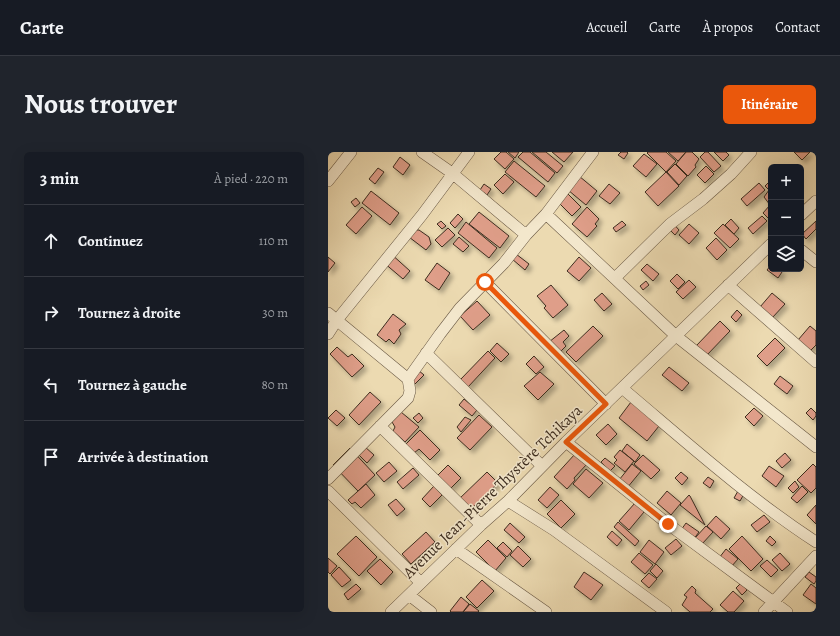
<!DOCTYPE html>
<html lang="fr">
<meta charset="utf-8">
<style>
:root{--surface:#171b24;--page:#20242c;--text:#f1f3f6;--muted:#9ea1a6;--line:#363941;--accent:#ea580c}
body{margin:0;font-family:Alegreya,serif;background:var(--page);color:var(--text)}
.controls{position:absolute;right:12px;top:12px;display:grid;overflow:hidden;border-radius:6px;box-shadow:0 4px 16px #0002}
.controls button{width:36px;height:36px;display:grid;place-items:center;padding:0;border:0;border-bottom:1px solid var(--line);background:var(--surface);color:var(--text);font:20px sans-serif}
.stop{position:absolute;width:12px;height:12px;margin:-9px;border:3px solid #ea580c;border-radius:50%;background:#fff}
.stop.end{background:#ea580c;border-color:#fff;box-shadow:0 1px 4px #0008}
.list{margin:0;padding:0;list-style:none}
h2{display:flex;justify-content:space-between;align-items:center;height:52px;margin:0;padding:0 16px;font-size:17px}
h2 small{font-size:13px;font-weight:400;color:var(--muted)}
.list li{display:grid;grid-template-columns:26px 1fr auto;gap:12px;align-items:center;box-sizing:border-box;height:72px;padding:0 16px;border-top:1px solid var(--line)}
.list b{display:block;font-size:15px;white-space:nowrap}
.list em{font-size:13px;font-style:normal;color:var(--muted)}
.icon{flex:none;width:22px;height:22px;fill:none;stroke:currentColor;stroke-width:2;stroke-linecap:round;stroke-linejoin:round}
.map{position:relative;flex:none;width:488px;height:460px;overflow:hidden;border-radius:6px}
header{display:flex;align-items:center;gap:24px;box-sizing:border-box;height:56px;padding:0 20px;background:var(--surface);border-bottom:1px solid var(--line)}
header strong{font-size:19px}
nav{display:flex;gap:22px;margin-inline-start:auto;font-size:14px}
.intro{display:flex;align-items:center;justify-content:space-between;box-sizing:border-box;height:96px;padding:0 24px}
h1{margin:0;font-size:28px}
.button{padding:10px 18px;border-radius:6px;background:var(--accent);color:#fff;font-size:14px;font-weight:700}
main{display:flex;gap:24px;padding:0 24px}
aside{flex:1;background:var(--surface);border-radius:6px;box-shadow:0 4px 16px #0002}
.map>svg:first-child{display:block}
.building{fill:#df9e89;stroke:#3d2d1f;filter:url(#shadow)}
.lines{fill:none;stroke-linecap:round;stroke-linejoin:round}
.minor-casing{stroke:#695844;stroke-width:12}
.minor{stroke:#f3e7cc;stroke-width:11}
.route{stroke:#ea580c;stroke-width:5}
.labels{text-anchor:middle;stroke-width:3;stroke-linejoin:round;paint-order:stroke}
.street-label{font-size:16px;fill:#3d2d1f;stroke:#f3e7cc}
</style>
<header>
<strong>Carte</strong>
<nav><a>Accueil</a><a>Carte</a><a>À propos</a><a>Contact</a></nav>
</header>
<div class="intro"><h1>Nous trouver</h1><a class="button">Itinéraire</a></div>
<main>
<aside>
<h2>3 min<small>À pied · 220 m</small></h2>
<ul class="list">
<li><svg class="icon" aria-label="ahead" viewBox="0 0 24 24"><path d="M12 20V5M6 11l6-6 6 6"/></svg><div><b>Continuez</b></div><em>110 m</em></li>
<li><svg class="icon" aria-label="right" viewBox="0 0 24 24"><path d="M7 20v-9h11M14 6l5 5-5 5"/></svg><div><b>Tournez à droite</b></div><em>30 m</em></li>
<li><svg class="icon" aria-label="left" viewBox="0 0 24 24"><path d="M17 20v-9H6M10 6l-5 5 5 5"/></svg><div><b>Tournez à gauche</b></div><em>80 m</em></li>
<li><svg class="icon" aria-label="arrive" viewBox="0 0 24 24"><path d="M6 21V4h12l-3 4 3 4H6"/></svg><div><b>Arrivée à destination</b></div></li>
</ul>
</aside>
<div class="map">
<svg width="488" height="460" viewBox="0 0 488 460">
<defs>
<filter id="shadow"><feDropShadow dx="3.5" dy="3.5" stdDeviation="2" flood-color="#0004"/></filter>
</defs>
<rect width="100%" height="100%" fill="#ecdab1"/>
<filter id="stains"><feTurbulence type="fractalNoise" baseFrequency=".005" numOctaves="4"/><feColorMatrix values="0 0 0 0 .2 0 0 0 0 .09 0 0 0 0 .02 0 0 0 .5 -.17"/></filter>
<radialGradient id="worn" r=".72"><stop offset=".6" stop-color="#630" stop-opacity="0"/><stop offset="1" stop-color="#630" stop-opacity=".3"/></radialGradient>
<path class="building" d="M173 0H178L186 7 177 17 166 7Z
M180 0H191L187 6Z
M195 0H202L227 21 220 30 190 5Z
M204 0H218L235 14 229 21Z
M224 0H245L236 10Z
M293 0H299L300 1 296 7 290 3Z
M320 0H338L348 9 338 20 319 1Z
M340 0H358L350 9Z
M358 0H364L371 7 367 13 368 15 360 24 348 12Z
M377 0H380L393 14 386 20 372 5Z
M386 0H398L401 3 395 9Z
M466 0H482L474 8Z
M316 2 329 12 318 25 305 14Z
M72 5 82 13 75 23 65 15Z
M186 9 217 34 208 45 177 20Z
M347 12 359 24 351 33 339 20Z
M378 14 386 22 377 31 369 23Z
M50 16 56 20 47 32 41 27Z
M338 20 351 34 330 54 317 40Z
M177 22 186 30 175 42 166 33Z
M251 24 269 39 258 53 240 38Z
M442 29 443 30V65L441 67 435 61 442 53 436 45 441 38 437 34Z
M431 31 437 38 419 54 413 47Z
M156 32 163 37 159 43 152 38Z
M281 32 292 41 282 52 271 44Z
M43 39 71 61 62 73 34 51Z
M240 42 253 55 244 64 231 51Z
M28 46 32 51 27 55 23 50Z
M34 55 44 64 28 82 18 73Z
M259 55 271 67 267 72 269 74 259 85 244 72Z
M151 60 181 84 172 96 141 72Z
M130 62 135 67 127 76 122 71Z
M434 64 439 69 425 82 420 76Z
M403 67 411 76 406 82 397 73Z
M113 69 118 74 114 77 109 72Z
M294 69 298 73 288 80 285 76Z
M343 69 351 78 347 83 338 74Z
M488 69V77L478 87 474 82Z
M138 70 169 96 161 106 130 81Z
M361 72 371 81 361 92 351 83Z
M395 72 411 87 402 96 386 81Z
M120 76 127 83 114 95 107 88Z
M88 78H91L101 85 103 92 98 98 77 82Z
M131 85 141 94 135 100 125 92Z
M388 86 399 98 389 108 378 96Z
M62 101 82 119 75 127 55 110Z
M188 102 201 112 197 118 184 107Z
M0 105 7 111 0 120Z
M251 105 263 116 251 129 239 119Z
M109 111 122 121 111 138 97 128Z
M319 112 331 122 325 129 313 118Z
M443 113V117H451L454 120 450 126 439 118Z
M349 122 357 130 350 137 342 129Z
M361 128 368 135 355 147 348 140Z
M318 129 321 133 315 138 312 134Z
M223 133 240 153 225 166 216 156 218 154 209 144Z
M274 141 284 152 276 159 266 148Z
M444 141 457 152 444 166 432 155Z
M149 149 162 163 145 178 132 164Z
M409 158 414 163 408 170 403 165Z
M65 162 78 172 71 178 73 182 66 192 61 187 58 190 49 183Z
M392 169 402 179 378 204 368 194Z
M265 174 275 184 248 210 238 200Z
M482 174 488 179V193L482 199 470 188Z
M236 178 241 184 235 190 238 194 231 201 221 190Z
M447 186 457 196 439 214 429 204Z
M169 191 181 202 173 210 162 199Z
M9 195 20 205 24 202 36 214 24 225 2 202Z
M160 199 167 206 140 235 132 228Z
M206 204 216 215 208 222 198 212Z
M341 215 361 231 354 239 334 223Z
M90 218 96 223 86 233 80 227Z
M212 220 226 232 210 248 196 234Z
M452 224 465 234 459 242 446 232Z
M42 240 53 250 31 273 21 263Z
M136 247 149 258 144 264 131 253Z
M303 250 331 274 319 289 291 266Z
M426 256 435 264 426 274 417 265Z
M483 256 488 261V264L485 268 478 261Z
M8 258 17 266 9 274 0 266Z
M73 260 91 275 77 290 65 279 67 275 64 270Z
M91 261 95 266 90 271 85 266Z
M151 263 164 275 142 298 129 286Z
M137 265 143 268 133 280 129 275Z
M280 272 289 282 278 293 268 283Z
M92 278 112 298 102 308 91 297 86 301 78 292Z
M299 292 312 303 307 310 294 299Z
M36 294 46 303 39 311 29 301Z
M22 296 47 323 30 339 5 313Z
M292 298 306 309 297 320 286 311 289 308 286 305Z
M457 301 463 308 454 316 448 309Z
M247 302 259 312 246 326 247 328 239 337 226 325Z
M315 303 332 318 323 327 306 312Z
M277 306 287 314 282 319 273 310Z
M61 310 69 319 56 330 48 321Z
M304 312 313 319 299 336 291 328Z
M485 312 488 315V336L483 341 469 328Z
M120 313 133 326 122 337 109 324Z
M441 314 456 324 448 335 434 324Z
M85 316 91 323 75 337 69 330Z
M258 317 275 331 261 346 245 332Z
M159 320 170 331 141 359 130 348Z
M353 320 360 326 354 333 347 326Z
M380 325 386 329 382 336 375 331Z
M467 329 471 335 465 341 460 336Z
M38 332 47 343 33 356 27 350 24 352 20 348Z
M106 334 114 343 102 355 94 347Z
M474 334 480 340 469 351 463 346Z
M222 335 231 343 219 356 210 348Z
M339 339 353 351 343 363 329 351Z
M410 339 416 342 412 349 406 346Z
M361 343 362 344 377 373 352 353Z
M68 347 77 357 69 364 60 353Z
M233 348 247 362 233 376 219 362Z
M307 351 316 360 301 378 291 369Z
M488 353V372L479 363Z
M436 363 442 370 429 380 423 373Z
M388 364 402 377 393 387 379 374Z
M290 370 311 389 307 394 286 375Z
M182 371 197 385 191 391 176 378Z
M358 371 371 380 365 388 353 378Z
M378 374 385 380 374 392 367 386Z
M284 379 294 388 289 394 279 385Z
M98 380 107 390 83 412 74 402Z
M28 384 49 405 31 424 9 402Z
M414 384 435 407 423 419 401 397Z
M442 384 448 390 444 394 438 389Z
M348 387 354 394 343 403 337 396Z
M160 388 178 406 167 419 148 400Z
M321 388 336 400 327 412 312 400Z
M175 390 184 399 179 405 169 396Z
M190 394 203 407 195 415 182 403Z
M398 397 410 407 403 415 391 406Z
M311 401 325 413 317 422 303 410Z
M452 401 462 412 454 419 444 408Z
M0 406 9 414 2 422 0 420Z
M52 407 65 420 53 433 39 419Z
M439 408 450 418 443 425 432 414Z
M328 412 335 419 329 426 322 419Z
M11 415 23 428 14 435 3 423Z
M256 420 275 433 263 448 246 435Z
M481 420 488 425V429L486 432 477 425Z
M321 421 329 427 321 436 313 429Z
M154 428 166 439 149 456 138 445Z
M413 431 419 438 414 443 408 436Z
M28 432 33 437 20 448 16 442Z
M483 432 488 436V452L475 443Z
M364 434 368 438 367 441 385 457 382 460H362L354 453 359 445 356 443Z
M405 439 416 449 406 460H400L392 453Z
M133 445 141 452 135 460H123L122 459Z
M142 452 151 459 150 460H135Z"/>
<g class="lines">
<defs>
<path id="minor" d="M94 0 124 21 198 83
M0 29 23 0
M218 62 348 184 488 295
M473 63 488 49
M473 98 488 110
M287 126 342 72 375 47 403 22 423 0
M157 130 278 252
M400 133 488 210
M0 161 80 227
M0 182 9 168 94 63 141 0
M98 201 214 314
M294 236C357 289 419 345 488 390
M52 274 153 373
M238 290 340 372 459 460
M0 327 80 246 82 239 80 227 112 182 132 156 176 111 198 83 218 62 265 0
M0 339 93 431
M180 349 226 378 338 460
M128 397 218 460
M81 443 103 460
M63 460 153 373 180 349 238 290 443 92
M436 460 488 404"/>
</defs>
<use href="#minor" class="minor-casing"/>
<use href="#minor" class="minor"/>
</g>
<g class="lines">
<path class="route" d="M157 130 278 252 238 290 340 372"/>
</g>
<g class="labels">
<g class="street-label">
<text transform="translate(164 339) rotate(-44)" y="6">Avenue Jean-Pierre Thystère Tchikaya</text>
</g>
</g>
<rect width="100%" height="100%" filter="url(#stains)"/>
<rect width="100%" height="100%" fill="url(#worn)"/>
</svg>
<div class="controls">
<button>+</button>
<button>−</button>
<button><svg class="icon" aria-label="layers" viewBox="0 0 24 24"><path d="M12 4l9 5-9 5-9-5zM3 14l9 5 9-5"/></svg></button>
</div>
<div class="stop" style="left:157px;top:130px"></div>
<div class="stop end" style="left:340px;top:372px"></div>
</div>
</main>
